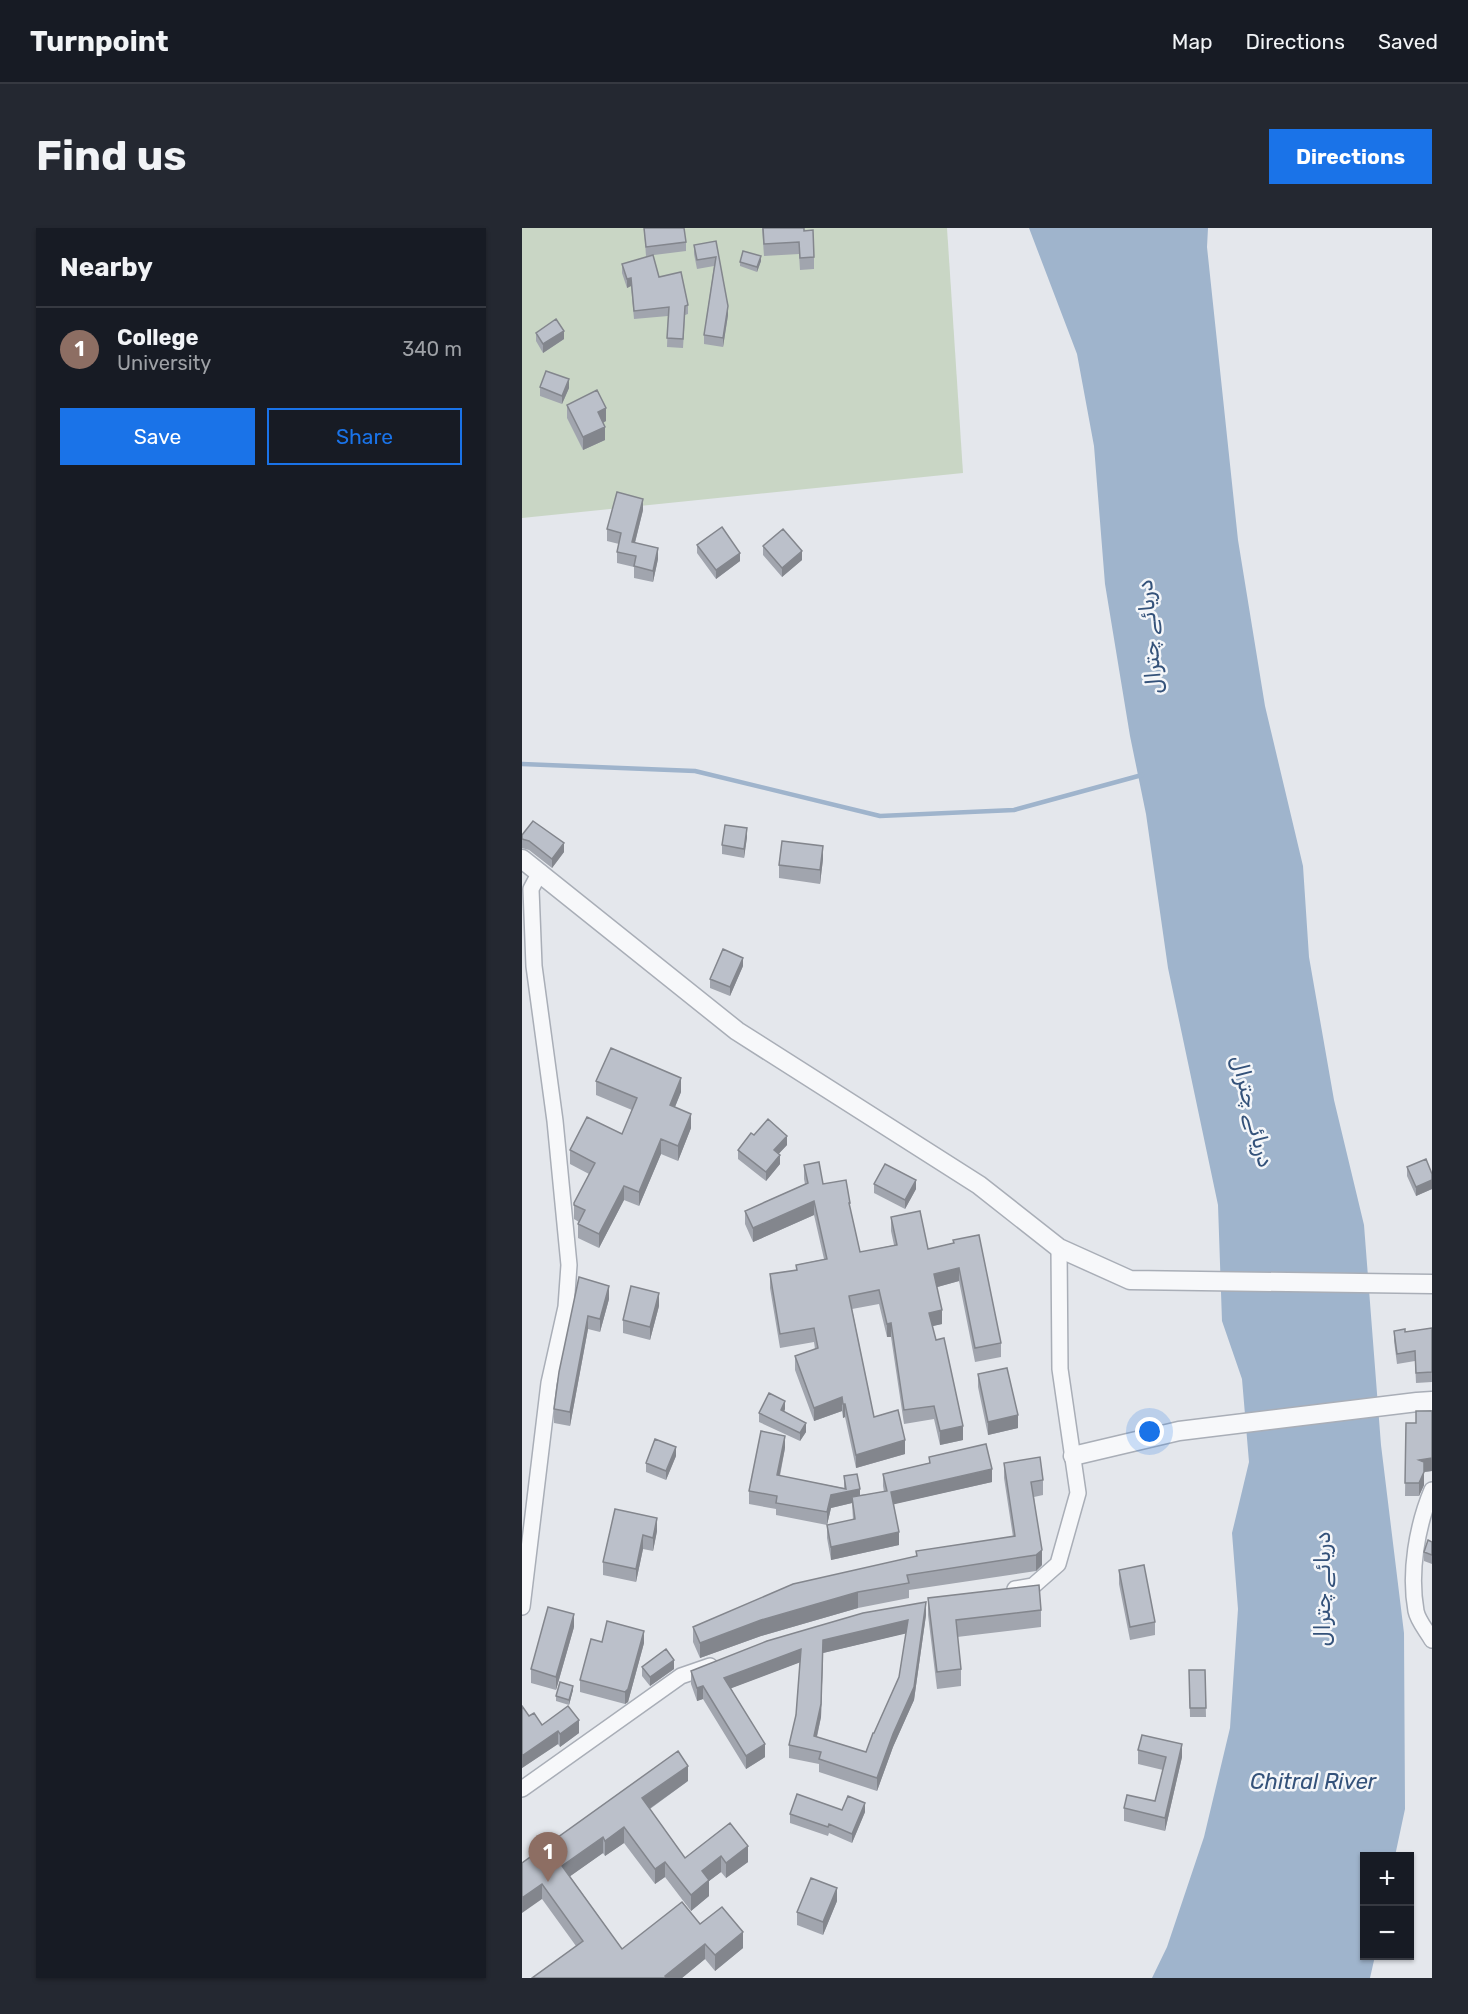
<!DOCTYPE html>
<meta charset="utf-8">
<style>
:root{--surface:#171b24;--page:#242831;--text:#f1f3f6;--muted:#9ea1a6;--line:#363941;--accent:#1a73e8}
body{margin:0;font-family:Rubik,Vazirmatn,sans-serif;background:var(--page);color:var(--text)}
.controls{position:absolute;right:18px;bottom:18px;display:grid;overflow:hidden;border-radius:0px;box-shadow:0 2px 4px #0004}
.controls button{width:54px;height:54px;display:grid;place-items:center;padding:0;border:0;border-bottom:2px solid var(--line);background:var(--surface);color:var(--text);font:30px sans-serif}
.you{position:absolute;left:628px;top:1204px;width:21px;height:21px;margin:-15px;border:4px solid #fff;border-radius:50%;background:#1a73e8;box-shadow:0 0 0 9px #1a73e833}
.badge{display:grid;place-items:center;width:39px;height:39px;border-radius:50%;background:var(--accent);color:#fff;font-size:20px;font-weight:700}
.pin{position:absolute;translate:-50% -50px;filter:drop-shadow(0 2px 3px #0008)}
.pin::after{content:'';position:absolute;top:32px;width:21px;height:18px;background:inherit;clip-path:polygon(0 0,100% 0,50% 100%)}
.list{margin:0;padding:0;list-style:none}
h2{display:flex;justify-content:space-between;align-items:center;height:78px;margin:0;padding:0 24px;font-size:26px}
h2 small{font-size:20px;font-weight:400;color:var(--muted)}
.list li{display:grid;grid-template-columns:39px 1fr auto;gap:18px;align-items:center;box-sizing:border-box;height:84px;padding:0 24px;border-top:2px solid var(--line)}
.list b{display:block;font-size:22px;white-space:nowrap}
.list p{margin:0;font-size:20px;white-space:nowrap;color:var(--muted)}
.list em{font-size:20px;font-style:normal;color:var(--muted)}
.actions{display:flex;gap:12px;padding:18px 24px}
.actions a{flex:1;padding:14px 0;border:2px solid var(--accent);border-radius:0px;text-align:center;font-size:21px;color:var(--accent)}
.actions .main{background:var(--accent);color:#fff}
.map{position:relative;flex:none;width:910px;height:1750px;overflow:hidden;border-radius:0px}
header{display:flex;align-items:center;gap:36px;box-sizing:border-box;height:84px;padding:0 30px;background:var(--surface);border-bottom:2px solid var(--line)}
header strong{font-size:28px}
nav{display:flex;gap:33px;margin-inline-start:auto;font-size:21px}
.intro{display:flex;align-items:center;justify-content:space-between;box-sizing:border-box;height:144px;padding:0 36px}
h1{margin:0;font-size:42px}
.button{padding:15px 27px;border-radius:0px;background:var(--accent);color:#fff;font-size:21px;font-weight:700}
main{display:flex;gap:36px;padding:0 36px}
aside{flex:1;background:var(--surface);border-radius:0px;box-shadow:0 2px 4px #0004}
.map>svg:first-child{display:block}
.green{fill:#c9d6c5}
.water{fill:#9fb4cc}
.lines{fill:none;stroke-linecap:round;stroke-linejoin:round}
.stream{stroke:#9fb4cc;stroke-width:4.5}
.minor-casing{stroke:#a9aeb7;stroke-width:18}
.tertiary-casing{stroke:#a9aeb7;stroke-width:21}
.minor{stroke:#f7f8fa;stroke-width:15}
.tertiary{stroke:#f7f8fa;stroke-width:18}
.wall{fill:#a1a5ae;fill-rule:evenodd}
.shaded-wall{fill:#83868d}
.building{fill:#bbc0ca;stroke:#83868d;stroke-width:1.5;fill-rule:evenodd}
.labels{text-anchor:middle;stroke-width:5;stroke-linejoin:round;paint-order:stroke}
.water-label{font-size:22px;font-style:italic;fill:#34527a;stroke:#f4f6f9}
</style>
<header>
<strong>Turnpoint</strong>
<nav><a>Map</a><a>Directions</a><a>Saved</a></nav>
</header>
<div class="intro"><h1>Find us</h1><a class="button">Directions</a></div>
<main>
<aside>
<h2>Nearby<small></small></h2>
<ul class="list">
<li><span class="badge" style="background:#8d6e63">1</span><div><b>College</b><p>University</p></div><em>340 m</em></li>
</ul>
<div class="actions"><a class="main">Save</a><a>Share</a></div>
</aside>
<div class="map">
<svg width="910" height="1750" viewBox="0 0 910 1750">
<rect width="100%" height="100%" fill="#e4e7ec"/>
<path class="green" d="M0 0H425L441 245 0 290Z"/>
<path class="water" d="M507 0H686L685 19 716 312 743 478 781 638 787 729 812 872 842 997 859 1217 882 1405 883 1581 873 1628H842V1728H853L848 1750H630L645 1719 682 1609 708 1500 716 1381 710 1305 727 1234 720 1151 700 1093 696 977 646 740 624 586 608 508 583 356 572 218 555 126Z"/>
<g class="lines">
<path class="stream" d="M0 536 173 543 358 588 492 582 620 547"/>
<defs>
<path id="minor" d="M910 1262C895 1298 887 1344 894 1383 896 1393 905 1403 910 1412
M493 1361 511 1358 536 1336 556 1265 538 1141 537 1020
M0 1379 27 1155 44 1079 47 1037 33 893 12 738 9 661 18 644
M0 1561 159 1448 188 1438"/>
<path id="tertiary" d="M0 631 215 803 457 957 537 1020 608 1052 910 1056
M551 1228 657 1203 895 1174 910 1173"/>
</defs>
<use href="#minor" class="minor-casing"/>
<use href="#tertiary" class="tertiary-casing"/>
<use href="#minor" class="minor"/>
<use href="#tertiary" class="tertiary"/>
</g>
<path class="wall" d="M122 0 164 14V23L124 28Z
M240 0H282V3L292 29V41L278 42 277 26 242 28Z
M194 13 206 87 201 119 182 116V107L192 38 175 41 172 26V17Z
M239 33 235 44 218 38V34Z
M100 36 137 49 166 77V86L163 87 161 120 145 119 146 88 112 91 109 58 105 60 100 45Z
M14 105 42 111 21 125 14 113Z
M18 159 47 160 40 176 18 168Z
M45 177 84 193 81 195 83 212 61 222 45 190Z
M121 282 113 315 136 331 131 354 112 350V339L95 335V324L97 316 85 313V301Z
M175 317 218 333 194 351 175 325Z
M241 318 280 332 260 349 241 327Z
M0 607 42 624 30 640 7 622 0 620Z
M225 609 222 630 200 626V617Z
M301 631 298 656 257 650V637Z
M221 738 208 768 188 760V751Z
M74 853 159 864 153 879 169 900 156 933 139 926 117 978 102 972 77 1020 56 1010V996L57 994 52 991V975L67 946 48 936V922L100 906 110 882 74 867Z
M232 907 265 917 256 926 258 936 244 953 216 931V922Z
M282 937 301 956 328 975V982L338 1024 372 1017 369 1003V989L406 1021 431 1015V1012L479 1115V1129L453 1134 437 1053 415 1059 420 1096 410 1098 441 1212 418 1217 412 1191 382 1196 369 1109H365L357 1076 330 1081 352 1189 383 1226 334 1240 323 1189 321 1190 320 1183 292 1193 273 1142V1128L293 1121 292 1114 258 1120 248 1060V1046L274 1042V1037L302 1031 292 987 231 1014 223 996V983L283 956 282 951Z
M885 939 910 946V961L894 968 885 948Z
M352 956 394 961 383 981 352 965Z
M57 1049 87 1071 78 1104 66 1101 48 1198 32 1195V1181Z
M137 1078 128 1112 101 1105V1092Z
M910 1100V1154L894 1155 893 1133 875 1136 872 1113V1103L883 1104Z
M456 1146 496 1200 466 1207 456 1159Z
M263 1181 262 1184 284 1204 278 1213 237 1194V1185Z
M910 1183V1243L902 1244V1257L897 1268H883L884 1195H894Z
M263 1220 258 1248 322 1260V1248L338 1267 362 1264 361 1258V1246L407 1235V1229L470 1254 371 1276 377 1317 309 1332 305 1310V1297L331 1292 330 1275 309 1280 305 1297 254 1287V1281L227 1276V1263Z
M154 1228 144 1252 124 1244V1235Z
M482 1235 521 1252V1267L512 1269 520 1337 514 1343 387 1362V1370L336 1380 239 1408 178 1430 171 1414V1399L394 1328V1323L491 1309 482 1250Z
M93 1281 135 1303 131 1323 121 1321 114 1354 81 1347V1334Z
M910 1314V1336L902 1333V1324Z
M597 1342 633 1394V1407L608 1412 597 1356Z
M406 1370 519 1382V1399L435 1409 439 1441V1458L415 1461 406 1387Z
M404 1387 392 1472 371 1519 355 1563 297 1544V1536L267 1530V1517L274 1487 278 1434 209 1460 243 1529 224 1541 181 1471 175 1473 169 1456V1443ZM384 1405 377 1449 344 1524 295 1509 299 1489 301 1425Z
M52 1399 34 1462 9 1455V1441Z
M80 1414 122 1415 106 1474 103 1476 58 1464V1452Z
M120 1439 152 1441 128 1458 120 1448Z
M667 1442H683L684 1489H668Z
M51 1462 47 1477 34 1473V1468Z
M0 1478 7 1488 20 1497 57 1505 38 1519 36 1516 0 1540Z
M616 1522 660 1529 643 1603 602 1593V1580L633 1573 641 1542 616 1536Z
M166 1553 128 1581 163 1630 208 1595 226 1634 204 1650 199 1644 187 1653V1668L169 1683 143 1649 133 1656 102 1615 83 1628 81 1625 48 1648 100 1721 178 1696 221 1720 193 1743 183 1731 160 1750H10L54 1718 20 1671 0 1635Z
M320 1582 343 1584 330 1615 307 1605 306 1608 268 1595V1586Z
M315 1673 301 1707 275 1697V1684Z"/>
<path class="shaded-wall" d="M239 28V33L235 44V39Z
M109 50V58L105 60V51Z
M206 78V87L201 119V110Z
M42 103V111L21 125V116Z
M47 151V160L40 176V168Z
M84 180V193L76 197V184Z
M83 199V212L61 222V209Z
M121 271V282L110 326V314Z
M136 320V331L131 354V343Z
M280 323V332L260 349V340Z
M218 325V333L194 351V342Z
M225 600V609L222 630V621Z
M42 615V624L30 640V631Z
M301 618V631L298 656V642Z
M221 730V738L208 768V759Z
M159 850V864L148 891V877Z
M169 886V900L156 933V918Z
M265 908V917L252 931V922Z
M139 911V926L117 978V964Z
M258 927V936L244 953V944Z
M394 952V961L383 981V972Z
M910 952V961L894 968V959Z
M102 958V972L77 1020V1006Z
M292 973V987L231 1014V1000Z
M437 1040V1053L412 1060V1046Z
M87 1058V1071L78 1104V1091Z
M137 1065V1078L128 1112V1099Z
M420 1082V1096L407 1099V1085Z
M66 1088V1101L48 1198V1184Z
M369 1095V1109H365V1096Z
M320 1169V1183L292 1193V1180Z
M263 1173V1181L259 1191V1182Z
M321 1176H323V1189L321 1190Z
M496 1187V1200L466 1207V1194Z
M284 1195V1204L278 1213V1205Z
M441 1198V1212L418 1217V1203Z
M263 1208V1220L255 1260V1247Z
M383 1212V1226L334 1240V1227Z
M154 1219V1228L144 1252V1243Z
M910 1230V1243L902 1244V1257L897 1268V1232Z
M470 1241V1254L369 1277V1264Z
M338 1261V1274L330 1269V1275L309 1280 305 1297V1284L309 1267Z
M135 1290V1303L131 1323V1310Z
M377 1304V1317L309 1332V1319Z
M121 1307V1321L114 1354V1341Z
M520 1322V1337L514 1343V1327Z
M336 1364V1380L239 1408 178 1430V1415L239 1392Z
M404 1374V1387L392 1472 371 1519 355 1563V1550Z
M52 1386V1399L34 1462V1449Z
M386 1392V1405L301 1425 299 1489 292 1521V1508L301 1412Z
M122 1403V1415L106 1474 103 1476V1464Z
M279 1421V1434L202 1463V1450Z
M152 1432V1441L128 1458V1449Z
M51 1458V1462L47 1477V1472Z
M181 1458V1471L175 1473V1460Z
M57 1492V1505L38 1519V1506Z
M36 1503V1516L0 1540V1528Z
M243 1516V1529L224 1541V1528Z
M660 1516V1529L643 1603V1590Z
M166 1538V1553L120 1586V1570Z
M343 1575V1584L330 1615V1606Z
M102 1599V1615L83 1628V1613Z
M81 1609V1625L40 1654V1638Z
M226 1618V1634L204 1650V1635Z
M199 1628V1644L187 1653V1668L169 1683V1667L180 1643Z
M143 1634V1649L133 1656V1641Z
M20 1656V1671L0 1685V1670Z
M315 1660V1673L301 1707V1694Z
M221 1704V1720L193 1743V1727Z
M183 1716V1731L160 1750H143V1748Z"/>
<path class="building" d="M122 0H162L164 14 124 19Z
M241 0H282V3L291 2 292 29 278 30 277 14 242 16Z
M194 13 206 78 201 110 182 107 194 29 175 32 172 17Z
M221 23 239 28 235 39 218 34Z
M131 27 137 49 159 44 166 77 163 78 161 111 145 110 147 79 112 83 109 50 105 51 100 36Z
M34 91 42 103 21 116 14 105Z
M24 143 47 151 40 168 18 159Z
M75 162 84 180 76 184 83 199 61 209 45 177Z
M95 264 121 271 110 314 136 320 131 343 112 338 114 328 95 324 99 305 85 301Z
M200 299 218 325 194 342 175 317Z
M261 301 280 323 260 340 241 318Z
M11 593 42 615 30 631 7 613 0 611V607Z
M203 597 225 600 222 621 200 617Z
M260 613 301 618 298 642 257 637Z
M201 721 221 730 208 759 188 751Z
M89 820 159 850 148 877 169 886 156 918 139 911 117 964 102 958 77 1006 56 996 63 982 52 977V975L73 935 48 922 65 889 100 906 115 870 74 853Z
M246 891 265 908 252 922 258 927 244 944 216 922 229 905 232 907Z
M904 931 910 946V952L894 959 885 939Z
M297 934 301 956 324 952 328 975H327L338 1024 375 1017 369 989 398 983 406 1021 432 1015 431 1012 457 1007 479 1115 453 1120 437 1040 412 1046 420 1082 407 1085 414 1112 422 1110 441 1198 418 1203 412 1178 382 1182 369 1095 365 1096 357 1062 327 1068 352 1189 376 1182 383 1212 334 1227 323 1176H321L320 1169 292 1180 273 1128 296 1120 292 1100 258 1106 248 1046 275 1042 274 1037 305 1031 292 973 231 1000 223 983 286 955 282 937Z
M363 936 394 952 383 972 352 956Z
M57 1049 87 1058 78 1091 66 1088 48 1184 32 1181 37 1144Z
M109 1058 137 1065 128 1099 101 1092Z
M910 1100V1144L894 1145 893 1123 875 1126 872 1103 883 1101V1104Z
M485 1140 496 1187 466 1194 456 1146Z
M247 1165 263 1173 259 1182 284 1195 278 1205 237 1185Z
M894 1183H910V1230L897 1232 902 1234V1244L897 1255H883L884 1195H894Z
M239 1203 263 1208 255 1247 324 1261 322 1248 335 1246 338 1261 309 1267 305 1284 254 1275 255 1268 227 1263Z
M133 1211 154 1219 144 1243 124 1235Z
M464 1216 470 1241 369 1264 377 1304 309 1319 305 1297 333 1291 330 1269 365 1263 361 1246 408 1235 407 1229Z
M518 1229 521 1252 509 1254 520 1322 514 1327 385 1347 387 1355 336 1364 239 1392 178 1415 171 1399 271 1356 395 1328 394 1323 493 1308 482 1235Z
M93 1281 135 1290 131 1310 121 1307 114 1341 81 1334Z
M906 1312 910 1314V1327L902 1324Z
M622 1337 633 1394 608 1399 597 1342Z
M517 1357 519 1382 434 1392 439 1441 415 1444 406 1370Z
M404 1374 392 1459 371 1506 355 1550 297 1531 299 1524 267 1517 274 1487 279 1421 202 1450 243 1516 224 1528 181 1458 175 1460 169 1443 245 1413 341 1385ZM386 1392 377 1449 352 1505H351L344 1524 292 1508 299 1476 301 1412Z
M26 1379 52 1386 34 1449 9 1441Z
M85 1393 122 1403 106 1461 103 1464 58 1452 69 1411 80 1414Z
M144 1421 152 1432 128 1449 120 1439Z
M667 1442H683L684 1480H668Z
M38 1454 51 1458 47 1472 34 1468Z
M0 1478 7 1488 12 1485 20 1497 46 1478 57 1492 38 1506 36 1503 0 1528Z
M620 1507 660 1516 643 1590 602 1580 605 1567 633 1573 644 1529 616 1522Z
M156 1523 166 1538 120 1570 163 1630 208 1595 226 1618 204 1635 199 1628 180 1643 187 1652 169 1667 143 1634 133 1641 102 1599 83 1613 81 1609 40 1638 100 1721 160 1674 178 1696 200 1679 221 1704 193 1727 183 1716 143 1748 145 1750H10L61 1713 20 1656 0 1670V1635Z
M275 1566 320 1582 326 1568 343 1575 330 1606 307 1596 306 1599 268 1586Z
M289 1650 315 1660 301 1694 275 1684Z"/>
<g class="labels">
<g class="water-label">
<text transform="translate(627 409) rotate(-95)" y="8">دریائے چترال</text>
<text transform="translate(731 883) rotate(76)" y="8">دریائے چترال</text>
<text transform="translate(800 1361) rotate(-90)" y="8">دریائے چترال</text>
<text x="791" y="1561">Chitral River</text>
</g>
</g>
</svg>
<div class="controls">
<button>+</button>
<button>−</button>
</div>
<div class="you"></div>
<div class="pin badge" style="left:26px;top:1654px;background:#8d6e63">1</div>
</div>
</main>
